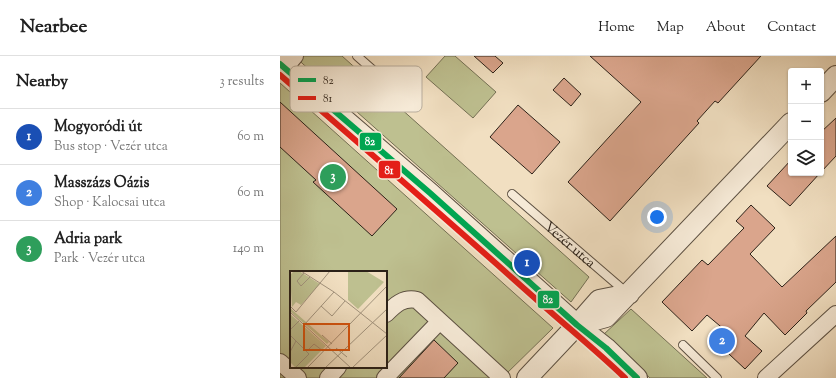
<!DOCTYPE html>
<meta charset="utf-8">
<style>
:root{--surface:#fff;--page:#f6f6f6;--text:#222;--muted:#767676;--line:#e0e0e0;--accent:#8f2418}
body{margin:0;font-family:"Sorts Mill Goudy",serif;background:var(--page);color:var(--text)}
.controls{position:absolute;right:12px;top:12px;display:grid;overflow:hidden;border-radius:4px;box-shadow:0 1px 3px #0004}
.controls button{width:36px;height:36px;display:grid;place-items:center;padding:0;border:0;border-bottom:1px solid var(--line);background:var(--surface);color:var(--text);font:20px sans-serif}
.you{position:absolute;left:377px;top:161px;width:14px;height:14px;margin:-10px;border:3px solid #fff;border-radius:50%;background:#1a73e8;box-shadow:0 0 0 6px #1a73e833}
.badge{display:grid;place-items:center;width:26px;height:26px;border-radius:50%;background:var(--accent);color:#fff;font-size:13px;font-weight:700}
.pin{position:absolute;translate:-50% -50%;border:2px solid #fff;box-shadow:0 1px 4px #0006}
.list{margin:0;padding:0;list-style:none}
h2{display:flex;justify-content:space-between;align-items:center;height:52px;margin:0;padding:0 16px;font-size:17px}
h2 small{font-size:13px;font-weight:400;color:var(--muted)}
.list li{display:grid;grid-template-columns:26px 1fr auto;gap:12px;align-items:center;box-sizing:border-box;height:56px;padding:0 16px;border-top:1px solid var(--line)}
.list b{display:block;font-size:15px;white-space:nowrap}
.list p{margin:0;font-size:13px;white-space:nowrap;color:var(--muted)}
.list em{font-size:13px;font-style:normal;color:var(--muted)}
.icon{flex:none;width:22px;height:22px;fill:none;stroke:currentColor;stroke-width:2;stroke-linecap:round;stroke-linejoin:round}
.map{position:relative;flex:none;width:556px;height:322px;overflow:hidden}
header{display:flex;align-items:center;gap:24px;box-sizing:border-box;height:56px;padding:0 20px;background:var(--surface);border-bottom:1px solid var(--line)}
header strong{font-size:19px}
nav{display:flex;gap:22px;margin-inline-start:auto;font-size:14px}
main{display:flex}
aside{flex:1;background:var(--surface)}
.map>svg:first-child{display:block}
.green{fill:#bec090;stroke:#747054;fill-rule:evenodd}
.building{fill:#daa58c;stroke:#2b2118}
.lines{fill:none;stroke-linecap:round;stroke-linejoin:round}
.service-casing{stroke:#5c5042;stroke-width:10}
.minor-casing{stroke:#5c5042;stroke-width:18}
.tertiary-casing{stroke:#5c5042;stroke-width:22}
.service{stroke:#f6ead7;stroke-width:8}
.minor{stroke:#f6ead7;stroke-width:16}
.tertiary{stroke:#f6ead7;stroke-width:20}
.bus-1-casing{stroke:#f6ead7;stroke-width:9}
.bus-2-casing{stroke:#f6ead7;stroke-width:9}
.bus-1{stroke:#00a651;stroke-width:6}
.bus-2{stroke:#e41f18;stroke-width:6}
.labels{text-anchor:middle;stroke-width:4;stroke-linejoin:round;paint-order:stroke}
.street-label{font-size:14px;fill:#2b2118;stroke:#f6ead7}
.inset-road{fill:none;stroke:#a2937d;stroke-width:1}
.view{fill:#d5530d;fill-opacity:0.15;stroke:#d5530d;stroke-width:2}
.inset-edge{fill:none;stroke:#2b2118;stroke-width:2}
.key{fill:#f6ead7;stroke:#b9ae9e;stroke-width:1}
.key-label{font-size:11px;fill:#2b2118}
.line-badge{stroke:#f6ead7;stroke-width:1.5}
.badge-label{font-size:11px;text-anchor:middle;font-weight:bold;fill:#fff}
</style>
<header>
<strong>Nearbee</strong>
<nav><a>Home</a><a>Map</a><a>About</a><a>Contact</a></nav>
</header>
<main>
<aside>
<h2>Nearby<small>3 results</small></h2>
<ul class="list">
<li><span class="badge" style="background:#1a4fb4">1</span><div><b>Mogyoródi út</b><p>Bus stop · Vezér utca</p></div><em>60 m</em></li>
<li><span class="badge" style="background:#3f7fe0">2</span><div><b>Masszázs Oázis</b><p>Shop · Kalocsai utca</p></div><em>60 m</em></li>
<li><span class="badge" style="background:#2e9e5b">3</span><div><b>Adria park</b><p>Park · Vezér utca</p></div><em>140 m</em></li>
</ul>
</aside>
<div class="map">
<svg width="556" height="322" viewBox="0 0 556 322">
<rect width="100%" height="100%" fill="#f1dfc1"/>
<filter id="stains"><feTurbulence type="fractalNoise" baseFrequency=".005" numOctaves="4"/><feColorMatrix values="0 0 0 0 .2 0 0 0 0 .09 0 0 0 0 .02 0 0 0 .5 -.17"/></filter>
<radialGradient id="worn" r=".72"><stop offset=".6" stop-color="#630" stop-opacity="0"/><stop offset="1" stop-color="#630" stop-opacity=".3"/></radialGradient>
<path class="green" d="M14 0H62L309 221 291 246Z
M165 0H175L216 36 193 62 146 21Z
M0 27 273 272 222 322H0ZM11 216H106V311H11Z
M351 253 427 322H370L323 279Z"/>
<path class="building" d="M194 0H215L223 7 213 17Z
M310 0H481L438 47 435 45 417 65 419 67 330 165 288 126 361 46Z
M284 22 301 38 291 50 273 34Z
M0 46 117 153 92 180 33 126 36 124 0 91Z
M238 49 280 86 252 118 210 81Z
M556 62V100L541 116V76Z
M511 104V117H540L510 150 487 130Z
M471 149 495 172 470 198 502 231 556 180V226L526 255 527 257 505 279 484 257 465 280 482 295 465 313 449 298 455 291 442 280 446 275 427 259 412 275 382 246 422 204 428 209 464 172 456 165Z
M154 284 178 307 164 322H119Z"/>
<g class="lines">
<defs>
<g id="service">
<path d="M77 0 111 30"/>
<path id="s1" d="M232 138 347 237"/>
<path d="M403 289 437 322"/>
</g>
<path id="minor" d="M5 12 15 0
M106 258C115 249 123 241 137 244L222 322
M0 306 18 322
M48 322 58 311
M105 322 160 265
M486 322 556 258"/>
<path id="tertiary" d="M0 8 150 137 297 269 326 292 357 322
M541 36 556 20
M297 269 326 261 511 67
M247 322 297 269 319 244 349 238"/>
</defs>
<use href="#service" class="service-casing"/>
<use href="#minor" class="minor-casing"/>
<use href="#tertiary" class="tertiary-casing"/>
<use href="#service" class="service"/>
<use href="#minor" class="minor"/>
<use href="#tertiary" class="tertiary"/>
<defs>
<path id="bus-1" d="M0 8 150 137 297 269 326 292 357 322"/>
<path id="bus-2" d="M0 19C86 93 172 168 257 244 286 270 317 295 345 322"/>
</defs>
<use href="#bus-1" class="bus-1-casing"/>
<use href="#bus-2" class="bus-2-casing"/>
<use href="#bus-1" class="bus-1"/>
<use href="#bus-2" class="bus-2"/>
</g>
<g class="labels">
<g class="street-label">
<text dy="5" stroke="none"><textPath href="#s1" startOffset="77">Vezér utca</textPath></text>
</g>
</g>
<g transform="translate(10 215)">
<rect width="97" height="97" fill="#f1dfc1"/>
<path d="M4 0H9L30 13 11 34 6 31 2 36 0 4ZM58 0H76L94 11 68 38 58 29ZM0 37 39 71 37 73 0 40ZM0 43 36 75 14 97H6L0 91Z" fill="#bec090"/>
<path class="inset-road" d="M11 0 44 21 97 63M14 2 7 10 11 15 20 6M0 35 6 41 40 0M31 35 42 45 55 30M0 41 61 97M14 54 44 21M0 59 9 50M0 64 19 83 6 96M32 64 42 73M46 77 57 86M17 80 24 73 33 80M0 81 6 70M17 97 97 15M35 97 97 38M62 97 97 64"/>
<path class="view" d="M14 53H59V79H14Z"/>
<rect width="97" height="97" class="inset-edge"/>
</g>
<rect x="10" y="10" width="132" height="46" rx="6" class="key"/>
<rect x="18" y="22" width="18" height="4" fill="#00a651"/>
<rect x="18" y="40" width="18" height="4" fill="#e41f18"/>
<g class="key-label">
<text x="43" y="28">82</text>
<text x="43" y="46">81</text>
</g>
<g class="line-badge">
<rect x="79" y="76" width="23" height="19" rx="4" fill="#00a651"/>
<rect x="98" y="104" width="23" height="19" rx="4" fill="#e41f18"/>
<rect x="257" y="234" width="23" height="19" rx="4" fill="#00a651"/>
</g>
<g class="badge-label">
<text x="90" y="89">82</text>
<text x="109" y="118">81</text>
<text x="268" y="247">82</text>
</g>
<rect width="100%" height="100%" filter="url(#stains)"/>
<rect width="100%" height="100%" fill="url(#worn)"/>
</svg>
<div class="controls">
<button>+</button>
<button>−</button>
<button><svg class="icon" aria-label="layers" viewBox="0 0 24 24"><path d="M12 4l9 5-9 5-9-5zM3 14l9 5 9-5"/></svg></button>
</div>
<div class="you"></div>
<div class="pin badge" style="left:247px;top:207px;background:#1a4fb4">1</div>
<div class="pin badge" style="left:442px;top:285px;background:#3f7fe0">2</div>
<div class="pin badge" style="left:53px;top:121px;background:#2e9e5b">3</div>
</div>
</main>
